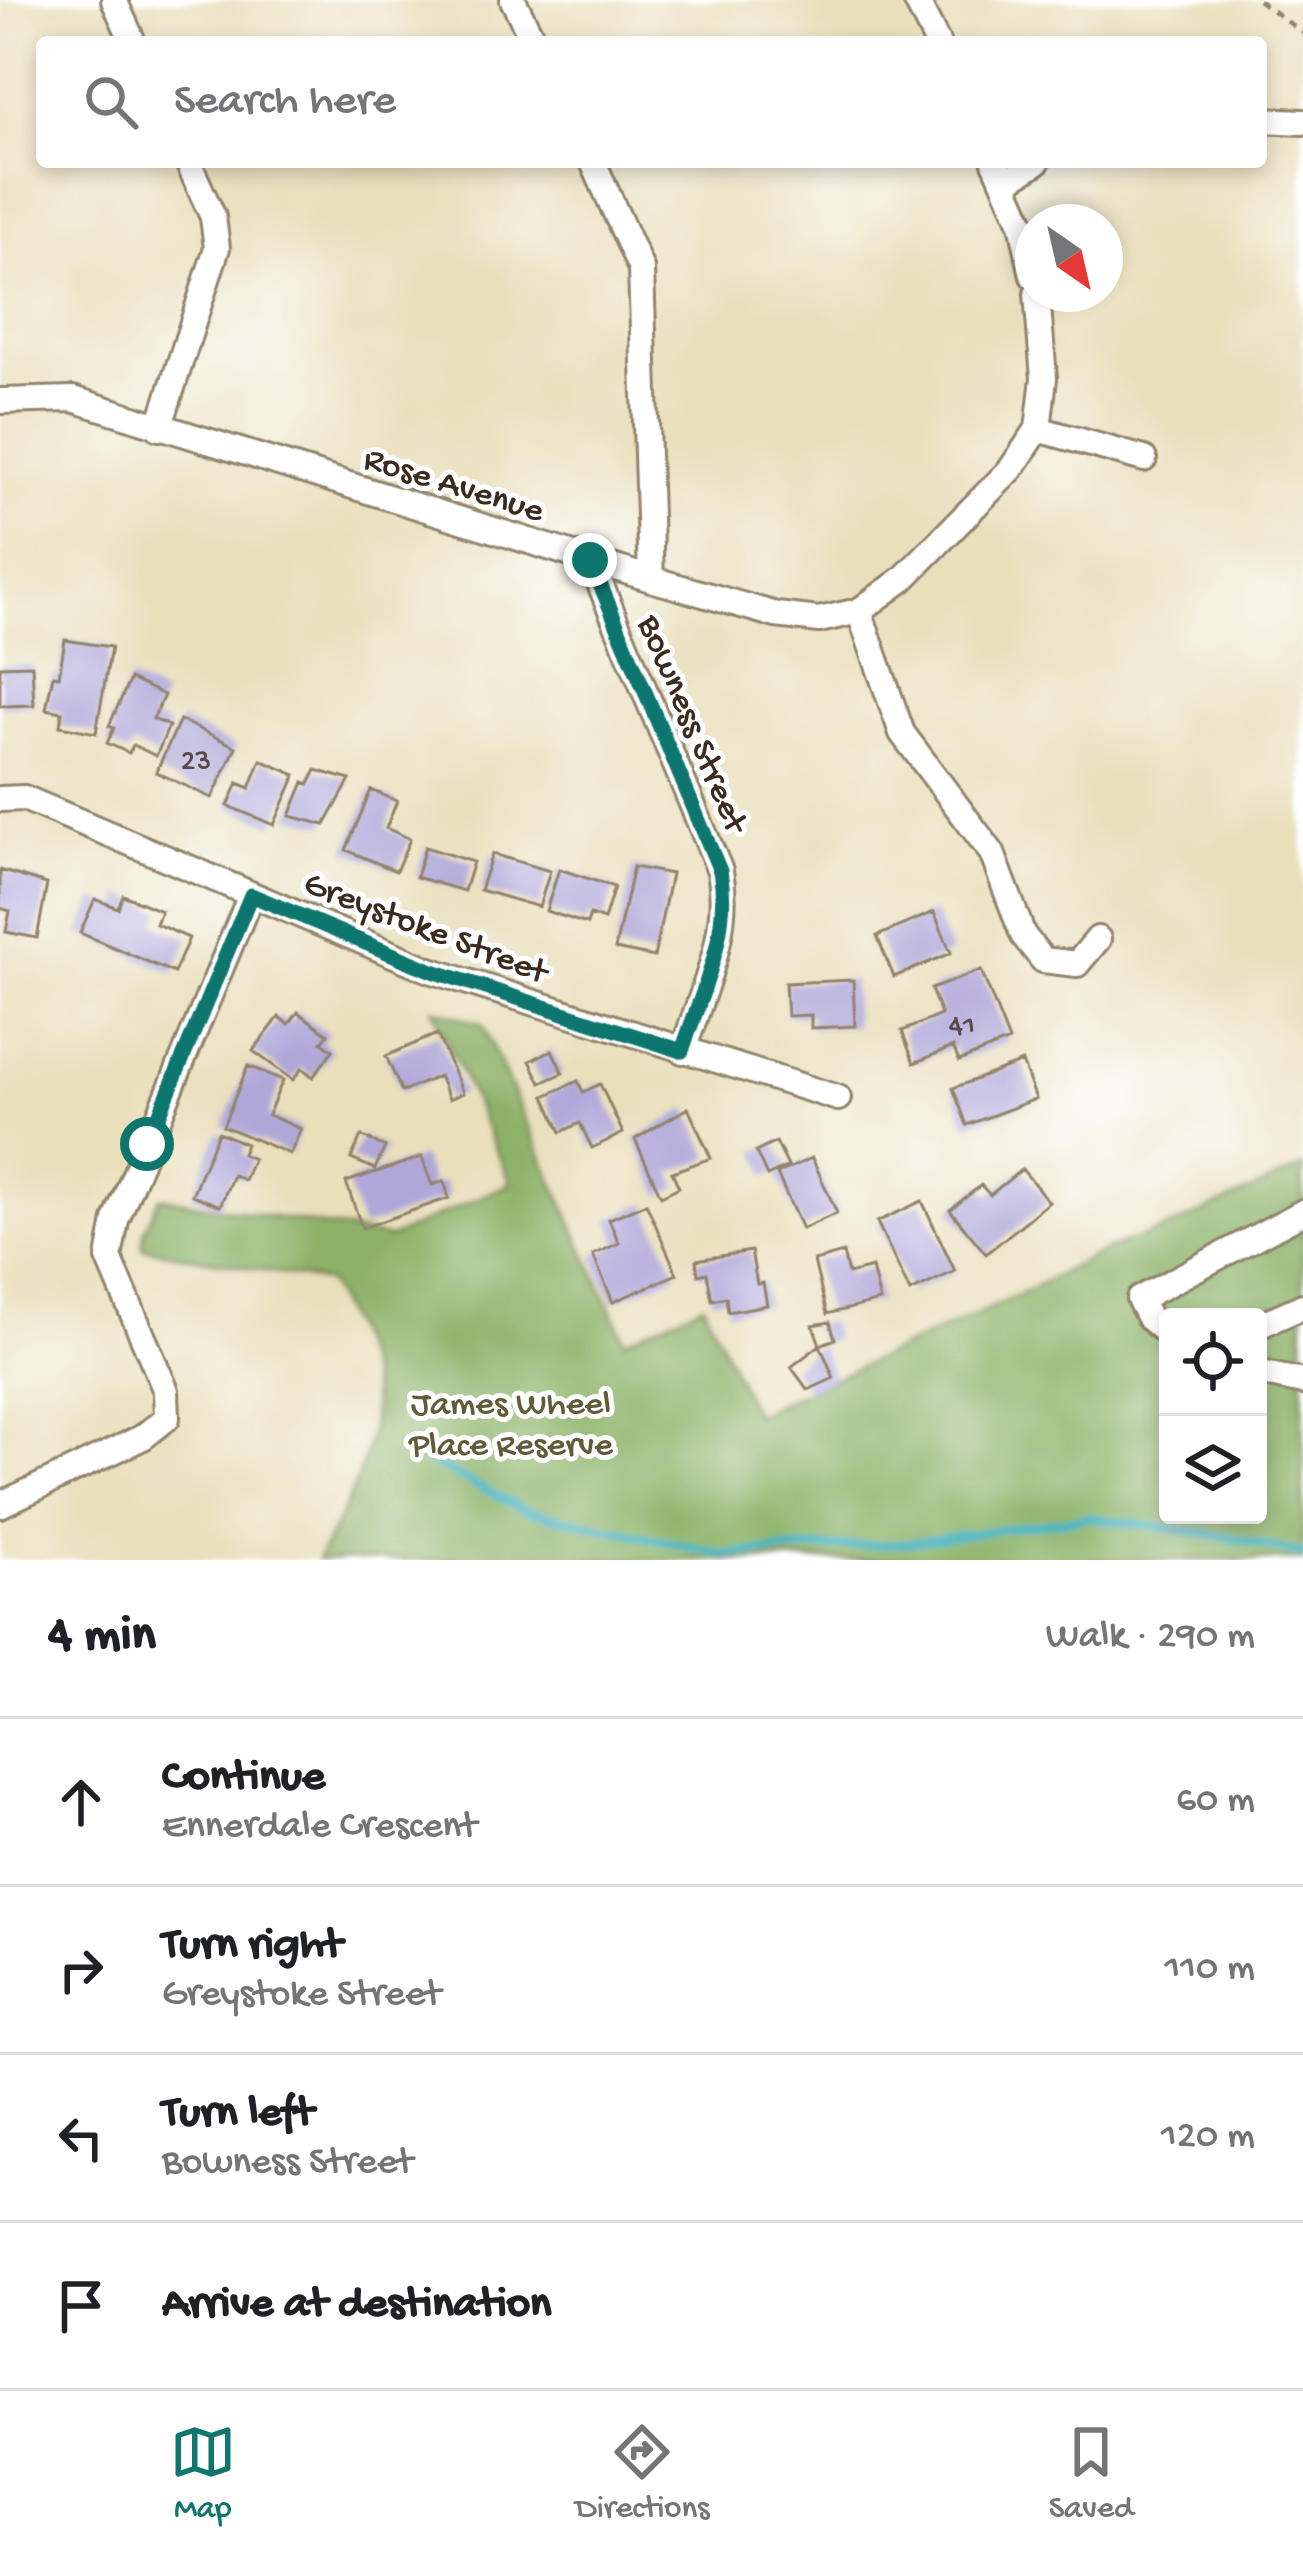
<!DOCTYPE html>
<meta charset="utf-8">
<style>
:root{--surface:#fff;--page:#f2f2f2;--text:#202124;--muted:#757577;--line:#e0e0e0;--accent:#0f766e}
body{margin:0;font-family:"Gochi Hand",sans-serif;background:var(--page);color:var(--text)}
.controls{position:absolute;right:36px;bottom:36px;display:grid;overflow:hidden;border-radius:12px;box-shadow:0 6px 18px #0003}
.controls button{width:108px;height:108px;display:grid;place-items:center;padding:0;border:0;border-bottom:3px solid var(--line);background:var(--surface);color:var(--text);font:60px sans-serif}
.compass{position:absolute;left:1015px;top:204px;width:108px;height:108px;border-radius:50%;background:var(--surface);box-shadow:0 6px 18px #0003;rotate:146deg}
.stop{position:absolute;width:36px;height:36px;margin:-27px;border:9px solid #0f766e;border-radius:50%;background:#fff}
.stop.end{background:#0f766e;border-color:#fff;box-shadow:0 3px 12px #0008}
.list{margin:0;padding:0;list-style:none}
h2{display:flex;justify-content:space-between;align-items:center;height:156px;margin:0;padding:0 48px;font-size:51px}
h2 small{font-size:39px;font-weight:400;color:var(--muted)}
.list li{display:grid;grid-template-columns:78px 1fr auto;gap:36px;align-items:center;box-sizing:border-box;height:168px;padding:0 48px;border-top:3px solid var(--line)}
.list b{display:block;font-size:45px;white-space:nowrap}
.list p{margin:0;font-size:39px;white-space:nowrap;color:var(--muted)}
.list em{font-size:39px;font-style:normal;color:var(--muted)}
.icon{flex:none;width:66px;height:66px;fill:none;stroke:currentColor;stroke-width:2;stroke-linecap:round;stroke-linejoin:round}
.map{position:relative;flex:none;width:1303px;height:1560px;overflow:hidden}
.search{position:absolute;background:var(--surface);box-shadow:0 6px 18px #0003;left:36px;right:36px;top:36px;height:132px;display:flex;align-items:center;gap:30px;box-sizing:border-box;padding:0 42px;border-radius:12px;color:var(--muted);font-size:45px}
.sheet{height:828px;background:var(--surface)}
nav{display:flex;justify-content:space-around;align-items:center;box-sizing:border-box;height:168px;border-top:3px solid var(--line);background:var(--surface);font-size:33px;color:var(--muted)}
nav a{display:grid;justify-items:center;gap:6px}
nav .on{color:var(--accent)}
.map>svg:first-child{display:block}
.forest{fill:#8cb268;stroke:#646e43;stroke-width:3;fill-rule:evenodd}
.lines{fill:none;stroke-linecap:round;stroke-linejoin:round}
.stream{stroke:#40b0ba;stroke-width:9}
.building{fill:#b0a7d9}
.street-casing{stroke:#92846c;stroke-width:30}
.path{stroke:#92846c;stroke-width:4.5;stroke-dasharray:9 9;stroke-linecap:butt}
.street{stroke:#fff;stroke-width:24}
.route{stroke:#0f766e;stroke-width:15}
.labels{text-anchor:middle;stroke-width:10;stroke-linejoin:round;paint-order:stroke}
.number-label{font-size:30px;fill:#58494d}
.street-label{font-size:36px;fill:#3b2a1e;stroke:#fff}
.park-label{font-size:36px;fill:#5e5c39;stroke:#fff}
</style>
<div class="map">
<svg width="1303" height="1560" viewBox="0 0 1303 1560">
<rect width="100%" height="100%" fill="#fff"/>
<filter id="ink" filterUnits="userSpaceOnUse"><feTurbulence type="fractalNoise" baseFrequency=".00833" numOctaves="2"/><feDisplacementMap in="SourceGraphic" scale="24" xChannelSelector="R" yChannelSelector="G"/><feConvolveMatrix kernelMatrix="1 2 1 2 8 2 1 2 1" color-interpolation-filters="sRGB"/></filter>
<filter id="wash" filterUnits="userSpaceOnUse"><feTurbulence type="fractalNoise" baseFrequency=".004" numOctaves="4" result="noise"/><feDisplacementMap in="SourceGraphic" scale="48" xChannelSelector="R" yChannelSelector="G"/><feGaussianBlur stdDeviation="2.7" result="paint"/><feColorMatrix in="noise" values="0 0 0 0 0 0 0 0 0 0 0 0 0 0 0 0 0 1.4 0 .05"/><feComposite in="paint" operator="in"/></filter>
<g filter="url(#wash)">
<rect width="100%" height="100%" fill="#e9dfbb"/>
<path class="forest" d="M432 1008 482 1024 625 1340 703 1304 754 1414 1019 1295 1101 1252 1173 1226 1303 1167V1560H317C342 1513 369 1467 373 1413 376 1372 345 1318 327 1282L143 1248 144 1231 160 1197 390 1238 511 1183ZM1168 1317H1258V1515H1168Z"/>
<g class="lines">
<path class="stream" d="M408 1451 525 1510 722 1554 905 1543 1088 1517 1226 1537 1303 1554"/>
</g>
<g id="blocks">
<path class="building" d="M65 640 111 647 96 733 60 726 62 712 46 709 53 675 59 676Z
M32 665 34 705 0 706V666Z
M130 679 164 695 153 719 169 726 156 756 133 745 129 753 107 743 114 728 109 726Z
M180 720 236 747 212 798 156 772Z
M261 760 296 775 274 825 228 806 238 783 250 788Z
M316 770 350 780 325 825 290 816 304 782 309 784Z
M371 790 397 801 386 828 410 839 396 871 346 850Z
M425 847 473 862 464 891 416 877Z
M492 854 550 871 539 907 480 890Z
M633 867 671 874 654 957 615 949Z
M559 869 614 887 604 920 590 915 587 924 546 911Z
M0 870 47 884 37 938 6 932 10 911 0 908Z
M123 895 161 911 156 924 189 938 174 973 80 933 95 899 118 908Z
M934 912 951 953 894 977 877 936Z
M981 970 1009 1041 959 1061 953 1047 914 1063 902 1031 941 1015 931 989Z
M853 980 855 1026 811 1028V1015L787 1016 785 983Z
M298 1012 328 1034 322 1042 333 1050 313 1077 302 1068 293 1080 253 1051 279 1017 289 1024Z
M437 1034 463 1093 449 1099 439 1076 402 1092 386 1056Z
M552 1050 563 1073 541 1083 530 1061Z
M1022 1062 1036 1099 967 1125 953 1088Z
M248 1066 283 1080 268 1115 301 1129 290 1154 223 1126Z
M578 1081 583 1092 600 1084 623 1133 592 1148 580 1123 561 1132 545 1096Z
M688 1108 711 1158 672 1172 679 1187 661 1196 635 1139Z
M218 1132 246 1144 242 1154 253 1159 244 1180 233 1175 220 1206 192 1195Z
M361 1136 385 1147 375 1169 351 1159Z
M776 1142 788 1166 767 1176 756 1152Z
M422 1157 432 1185 444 1181 449 1198 362 1228 346 1182Z
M812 1158 837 1213 802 1229 777 1174Z
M1022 1169 1049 1202 986 1254 950 1210 981 1185 990 1195Z
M922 1201 955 1271 910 1292 877 1222Z
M646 1203 677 1274 613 1302 593 1255 619 1243 609 1219Z
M751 1251 757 1284 763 1283 767 1305 728 1312 726 1297 712 1300 707 1273 698 1275 696 1260Z
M843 1253 848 1274 872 1268 880 1301 827 1314 814 1261Z
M830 1322 835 1339 820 1345 834 1378 808 1390 791 1367 820 1345 813 1325Z"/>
</g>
</g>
<g filter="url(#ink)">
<use href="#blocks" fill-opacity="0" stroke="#92846c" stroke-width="3"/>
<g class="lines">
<defs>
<path id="street" d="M114 0 133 42
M513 0 534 42
M916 0 937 42
M1261 120 1303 122
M593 162 641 269 651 579
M995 162 1022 223 1033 276
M1004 183 1037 162
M0 401 73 399 651 579 776 615 819 620 859 611 903 579 1011 469 1038 429 1044 378 1037 294
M159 428 217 248 213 217 188 162
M1038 429 1144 459
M590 560 720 871C732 931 701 994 683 1051
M859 611 902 733 992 853 1023 935 1043 960 1077 964 1098 939
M0 799 24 798 430 970 838 1098
M1258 1326 1303 1306
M1168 1334 1149 1318 1139 1299 1303 1212
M1260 1373 1303 1382
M0 1505 143 1437 167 1418 166 1391 109 1258 116 1220 251 895"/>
</defs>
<use href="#street" class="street-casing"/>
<path class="path" d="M1258 0 1303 33"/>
<use href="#street" class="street"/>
</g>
</g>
<g class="lines" filter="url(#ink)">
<path class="route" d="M147 1144 251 895 430 970 682 1051C701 994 732 931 720 871L590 560"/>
</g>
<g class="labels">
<g class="number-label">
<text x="196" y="769">23</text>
<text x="962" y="1033">41</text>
</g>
<g class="street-label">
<text transform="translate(455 481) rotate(17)" y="13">Rose Avenue</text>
<text transform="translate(696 722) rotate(67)" y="13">Bowness Street</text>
<text transform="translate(427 924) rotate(21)" y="13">Greystoke Street</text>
</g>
<g class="park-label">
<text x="511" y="1413">James Wheel<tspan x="511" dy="41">Place Reserve</tspan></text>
</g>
</g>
</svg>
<div class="controls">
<button><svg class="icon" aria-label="locate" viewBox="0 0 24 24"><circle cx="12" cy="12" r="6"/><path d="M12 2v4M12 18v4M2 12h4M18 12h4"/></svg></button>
<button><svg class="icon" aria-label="layers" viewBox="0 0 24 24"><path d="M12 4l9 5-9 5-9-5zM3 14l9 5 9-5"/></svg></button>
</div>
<svg class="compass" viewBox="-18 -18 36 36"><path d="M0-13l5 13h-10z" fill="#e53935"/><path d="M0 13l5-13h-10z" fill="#757577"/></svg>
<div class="stop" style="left:147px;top:1144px"></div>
<div class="stop end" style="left:590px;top:560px"></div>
<div class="search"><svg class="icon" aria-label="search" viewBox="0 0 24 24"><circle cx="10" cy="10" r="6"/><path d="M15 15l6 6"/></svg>Search here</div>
</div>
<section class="sheet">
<h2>4 min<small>Walk · 290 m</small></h2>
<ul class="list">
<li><svg class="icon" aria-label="ahead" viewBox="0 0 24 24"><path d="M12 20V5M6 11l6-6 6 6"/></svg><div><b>Continue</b><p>Ennerdale Crescent</p></div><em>60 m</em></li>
<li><svg class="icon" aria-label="right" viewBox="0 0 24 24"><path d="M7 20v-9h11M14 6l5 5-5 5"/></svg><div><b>Turn right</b><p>Greystoke Street</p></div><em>110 m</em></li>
<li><svg class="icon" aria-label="left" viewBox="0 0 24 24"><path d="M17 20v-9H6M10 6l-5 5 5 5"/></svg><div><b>Turn left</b><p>Bowness Street</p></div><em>120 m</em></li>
<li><svg class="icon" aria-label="arrive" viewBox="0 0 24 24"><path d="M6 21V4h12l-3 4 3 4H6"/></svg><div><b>Arrive at destination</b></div></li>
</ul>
</section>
<nav>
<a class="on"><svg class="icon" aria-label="map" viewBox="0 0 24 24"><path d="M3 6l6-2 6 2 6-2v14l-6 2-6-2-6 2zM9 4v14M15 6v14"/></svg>Map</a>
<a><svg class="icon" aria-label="directions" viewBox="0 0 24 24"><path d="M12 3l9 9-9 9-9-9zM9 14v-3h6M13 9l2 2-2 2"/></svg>Directions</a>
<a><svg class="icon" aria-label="saved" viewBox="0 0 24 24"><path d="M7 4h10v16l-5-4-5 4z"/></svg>Saved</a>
</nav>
